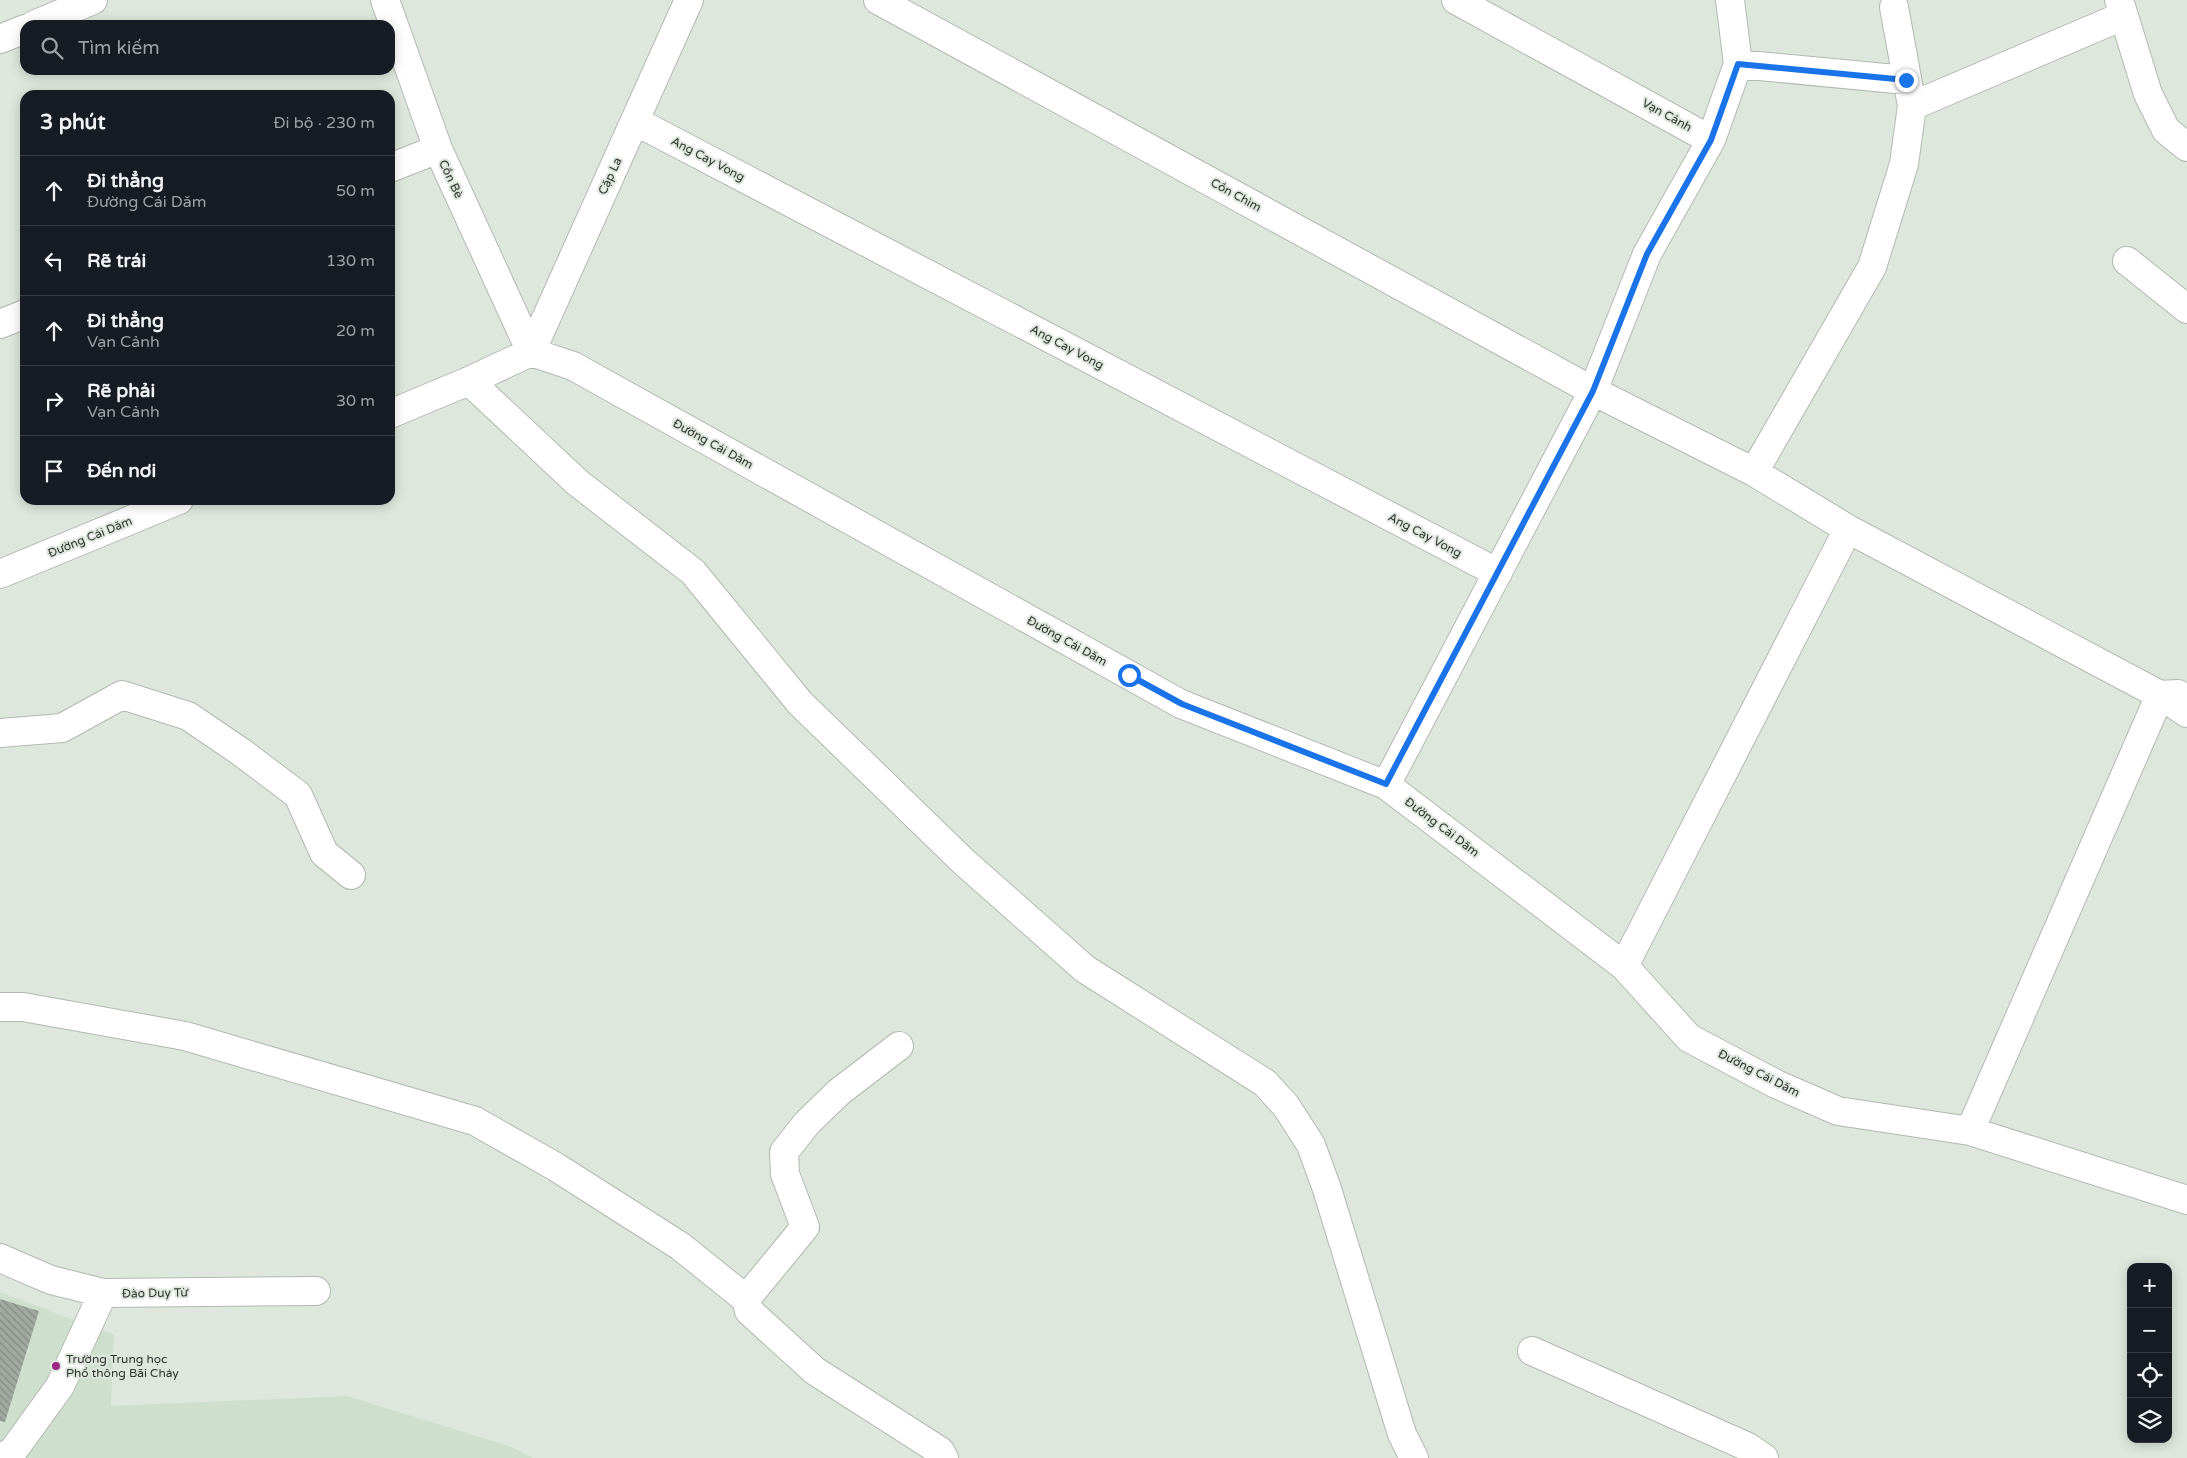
<!DOCTYPE html>
<html lang="vi">
<meta charset="utf-8">
<style>
:root{--surface:#171b24;--page:#20242c;--text:#f1f3f6;--muted:#9ea1a6;--line:#363941}
body{margin:0;font-family:"Varela Round",sans-serif;background:var(--page);color:var(--text)}
.controls{position:absolute;right:15px;bottom:15px;display:grid;overflow:hidden;border-radius:10px;box-shadow:0 2px 12px #0003}
.controls button{width:45px;height:45px;display:grid;place-items:center;padding:0;border:0;border-bottom:1px solid var(--line);background:var(--surface);color:var(--text);font:25px sans-serif}
.stop{position:absolute;width:15px;height:15px;margin:-11px;border:4px solid #1a73e8;border-radius:50%;background:#fff}
.stop.end{background:#1a73e8;border-color:#fff;box-shadow:0 1px 5px #0008}
.list{margin:0;padding:0;list-style:none}
h2{display:flex;justify-content:space-between;align-items:center;height:65px;margin:0;padding:0 20px;font-size:21px}
h2 small{font-size:16px;font-weight:400;color:var(--muted)}
.list li{display:grid;grid-template-columns:32px 1fr auto;gap:15px;align-items:center;box-sizing:border-box;height:70px;padding:0 20px;border-top:1px solid var(--line)}
.list b{display:block;font-size:19px;white-space:nowrap}
.list p{margin:0;font-size:16px;white-space:nowrap;color:var(--muted)}
.list em{font-size:16px;font-style:normal;color:var(--muted)}
.icon{flex:none;width:28px;height:28px;fill:none;stroke:currentColor;stroke-width:2;stroke-linecap:round;stroke-linejoin:round}
.map{position:relative;flex:none;width:2187px;height:1458px;overflow:hidden}
.search{position:absolute;background:var(--surface);box-shadow:0 2px 12px #0003;left:20px;top:20px;width:375px;height:55px;display:flex;align-items:center;gap:12px;box-sizing:border-box;padding:0 18px;border-radius:15px;color:var(--muted);font-size:19px}
.panel{position:absolute;background:var(--surface);box-shadow:0 2px 12px #0003;left:20px;top:90px;width:375px;height:415px;border-radius:15px}
.map>svg:first-child{display:block}
.built{fill:#cfdfce}
.building{fill:url(#building-back-hatch)}
.lines{fill:none;stroke-linecap:round;stroke-linejoin:round}
.minor-casing{stroke:#b1bab0;stroke-width:30}
.minor{stroke:#fff;stroke-width:28}
.route{stroke:#1a73e8;stroke-width:6}
.poi-dot{fill:#9a2784;stroke:#dde7dc;stroke-width:2}
.labels{text-anchor:middle;stroke-width:4;stroke-linejoin:round;paint-order:stroke}
.street-label{font-size:12px;fill:#2e322e;stroke:#dde7dc}
.poi-label{font-size:12px;fill:#2e322e;stroke:#dde7dc;text-anchor:start}
</style>
<div class="map">
<svg width="2187" height="1458" viewBox="0 0 2187 1458">
<defs>
<pattern id="building-back-hatch" width="6" height="6" patternUnits="userSpaceOnUse" patternTransform="scale(1.25)"><rect width="6" height="6" fill="#a1aaa0"/><path d="M-1 5l2 2M0 0l6 6M5-1l2 2" fill="none" stroke="#848b83"/></pattern>
</defs>
<rect width="100%" height="100%" fill="#dde7dc"/>
<path class="built" d="M0 1292 114 1335 111 1406 347 1396 509 1446 533 1458H0Z"/>
<path class="building" d="M0 1299 39 1311 5 1422 0 1421Z"/>
<g class="lines">
<defs>
<path id="minor" d="M385 0 438 149 531 352
M878 0 1593 391 1754 472 1848 529 2160 695 2187 713
M1456 0 1711 140 1738 64 1906 80
M1730 0 1738 64
M2119 0 2148 94 2166 130 2187 147
M34 25 93 0
M0 39 25 29
M1912 106 2123 16
M635 121 1498 573
M390 168 438 149
M2127 261 2187 309
M0 324 25 314
M531 352 689 0
M469 381 578 483 693 572 800 703 964 862 1085 969 1265 1083 1286 1106 1311 1145 1327 1189 1402 1434 1414 1458
M390 414 469 381 531 352 573 366 1181 704 1386 785 1624 966 1689 1038 1776 1084 1838 1111 1970 1131 2187 1200
M1754 472 1872 267 1904 164 1912 106 1894 7
M0 574 179 500
M0 733 62 728 122 695 188 716 241 752 298 795 324 853 351 875
M1386 785 1593 391 1647 254 1711 140
M1624 966 1848 529
M0 1007H23L185 1036 475 1121 556 1167 680 1246 746 1299 749 1311 815 1371 940 1451 944 1458
M1970 1131 2160 695 2178 694
M0 1258 51 1280 103 1293 316 1291
M746 1299 805 1227 785 1174 784 1152 807 1123 839 1092 899 1046
M1532 1351 1748 1447 1764 1458
M1 1458 13 1451 60 1386 103 1293"/>
</defs>
<use href="#minor" class="minor-casing"/>
<use href="#minor" class="minor"/>
</g>
<g class="lines">
<path class="route" d="M1129 675 1182 704 1386 784 1593 391 1647 254 1711 140 1738 64 1906 80"/>
</g>
<circle class="poi-dot" cx="56" cy="1366" r="5"/>
<g class="labels">
<g class="street-label">
<text transform="translate(1667 115) rotate(29)" y="4">Vạn Cảnh</text>
<text transform="translate(708 159) rotate(28)" y="4">Ang Cay Vong</text>
<text transform="translate(610 176) rotate(-65)" y="4">Cặp La</text>
<text transform="translate(451 179) rotate(65)" y="4">Cồn Bè</text>
<text transform="translate(1236 195) rotate(29)" y="4">Cồn Chìm</text>
<text transform="translate(1067 347) rotate(28)" y="4">Ang Cay Vong</text>
<text transform="translate(713 444) rotate(29)" y="4">Đường Cái Dăm</text>
<text transform="translate(1425 535) rotate(28)" y="4">Ang Cay Vong</text>
<text transform="translate(90 537) rotate(-22)" y="4">Đường Cái Dăm</text>
<text transform="translate(1067 641) rotate(29)" y="4">Đường Cái Dăm</text>
<text transform="translate(1442 827) rotate(37)" y="4">Đường Cái Dăm</text>
<text transform="translate(1759 1073) rotate(27)" y="4">Đường Cái Dăm</text>
<text transform="translate(155 1293) rotate(-1)" y="4">Đào Duy Từ</text>
</g>
<g class="poi-label">
<text x="66" y="1363">Trường Trung học<tspan x="66" dy="14">Phổ thông Bãi Cháy</tspan></text>
</g>
</g>
</svg>
<div class="controls">
<button>+</button>
<button>−</button>
<button><svg class="icon" aria-label="locate" viewBox="0 0 24 24"><circle cx="12" cy="12" r="6"/><path d="M12 2v4M12 18v4M2 12h4M18 12h4"/></svg></button>
<button><svg class="icon" aria-label="layers" viewBox="0 0 24 24"><path d="M12 4l9 5-9 5-9-5zM3 14l9 5 9-5"/></svg></button>
</div>
<div class="stop" style="left:1129px;top:675px"></div>
<div class="stop end" style="left:1906px;top:80px"></div>
<div class="search"><svg class="icon" aria-label="search" viewBox="0 0 24 24"><circle cx="10" cy="10" r="6"/><path d="M15 15l6 6"/></svg>Tìm kiếm</div>
<section class="panel">
<h2>3 phút<small>Đi bộ · 230 m</small></h2>
<ul class="list">
<li><svg class="icon" aria-label="ahead" viewBox="0 0 24 24"><path d="M12 20V5M6 11l6-6 6 6"/></svg><div><b>Đi thẳng</b><p>Đường Cái Dăm</p></div><em>50 m</em></li>
<li><svg class="icon" aria-label="left" viewBox="0 0 24 24"><path d="M17 20v-9H6M10 6l-5 5 5 5"/></svg><div><b>Rẽ trái</b></div><em>130 m</em></li>
<li><svg class="icon" aria-label="ahead" viewBox="0 0 24 24"><path d="M12 20V5M6 11l6-6 6 6"/></svg><div><b>Đi thẳng</b><p>Vạn Cảnh</p></div><em>20 m</em></li>
<li><svg class="icon" aria-label="right" viewBox="0 0 24 24"><path d="M7 20v-9h11M14 6l5 5-5 5"/></svg><div><b>Rẽ phải</b><p>Vạn Cảnh</p></div><em>30 m</em></li>
<li><svg class="icon" aria-label="arrive" viewBox="0 0 24 24"><path d="M6 21V4h12l-3 4 3 4H6"/></svg><div><b>Đến nơi</b></div></li>
</ul>
</section>
</div>
